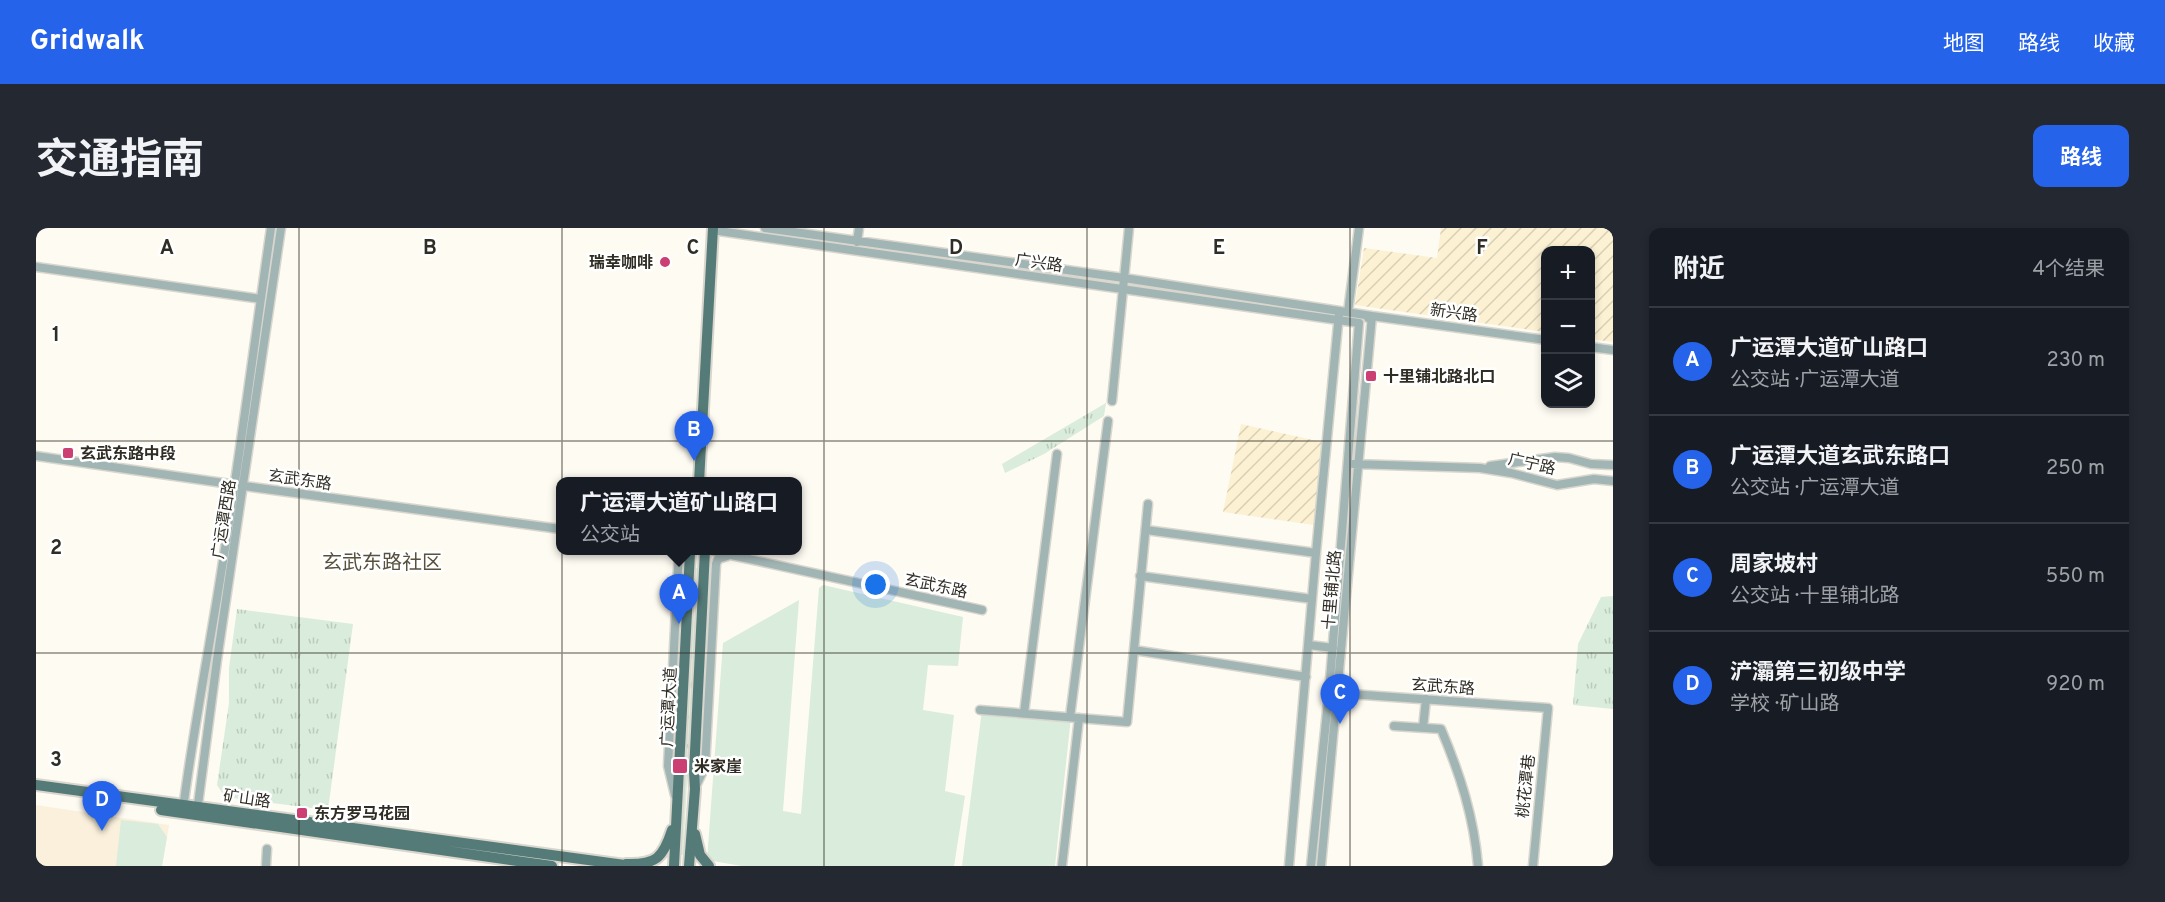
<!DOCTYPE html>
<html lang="zh">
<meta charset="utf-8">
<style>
:root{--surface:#171b24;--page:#242831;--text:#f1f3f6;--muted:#9ea1a6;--line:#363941;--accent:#2563eb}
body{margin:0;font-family:Overpass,"Noto Sans SC",sans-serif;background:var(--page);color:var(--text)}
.controls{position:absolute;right:18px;top:18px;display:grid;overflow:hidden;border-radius:12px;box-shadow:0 3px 9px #0003}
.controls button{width:54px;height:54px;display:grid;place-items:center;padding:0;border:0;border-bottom:2px solid var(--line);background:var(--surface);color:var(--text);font:30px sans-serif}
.you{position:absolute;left:840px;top:357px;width:21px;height:21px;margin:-15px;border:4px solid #fff;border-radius:50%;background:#1a73e8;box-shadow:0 0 0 9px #1a73e833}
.badge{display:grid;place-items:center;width:39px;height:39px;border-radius:50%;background:var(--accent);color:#fff;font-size:20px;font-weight:700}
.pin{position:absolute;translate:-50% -50px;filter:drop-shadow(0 2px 3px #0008)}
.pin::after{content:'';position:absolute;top:32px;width:21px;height:18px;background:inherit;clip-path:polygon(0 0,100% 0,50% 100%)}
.popup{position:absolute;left:520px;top:249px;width:246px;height:78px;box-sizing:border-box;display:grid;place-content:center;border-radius:12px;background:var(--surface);filter:drop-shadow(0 2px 4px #0005);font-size:20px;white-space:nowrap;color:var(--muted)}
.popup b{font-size:22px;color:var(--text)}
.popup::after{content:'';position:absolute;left:50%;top:100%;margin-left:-12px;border:12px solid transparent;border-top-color:var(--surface)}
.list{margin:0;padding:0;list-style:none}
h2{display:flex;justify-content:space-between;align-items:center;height:78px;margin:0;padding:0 24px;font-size:26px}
h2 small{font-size:20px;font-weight:400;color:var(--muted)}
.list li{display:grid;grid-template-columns:39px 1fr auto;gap:18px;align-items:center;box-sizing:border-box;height:108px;padding:0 24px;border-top:2px solid var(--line)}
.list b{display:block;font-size:22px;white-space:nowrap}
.list p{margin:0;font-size:20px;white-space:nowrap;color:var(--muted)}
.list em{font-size:20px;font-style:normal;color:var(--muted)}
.icon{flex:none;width:33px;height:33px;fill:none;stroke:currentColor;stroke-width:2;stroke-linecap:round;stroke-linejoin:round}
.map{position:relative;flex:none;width:1577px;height:638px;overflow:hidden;border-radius:12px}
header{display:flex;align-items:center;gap:36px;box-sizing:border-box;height:84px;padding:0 30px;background:var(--accent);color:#fff}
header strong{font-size:28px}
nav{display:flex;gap:33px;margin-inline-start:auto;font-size:21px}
.intro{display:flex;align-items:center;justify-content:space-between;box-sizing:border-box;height:144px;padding:0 36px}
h1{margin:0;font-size:42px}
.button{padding:15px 27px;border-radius:12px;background:var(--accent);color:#fff;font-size:21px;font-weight:700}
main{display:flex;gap:36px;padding:0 36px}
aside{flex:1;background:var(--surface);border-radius:12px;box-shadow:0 3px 9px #0003}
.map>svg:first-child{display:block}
.industrial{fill:url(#industrial-furrows)}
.education{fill:#faf0db}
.grass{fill:url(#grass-tufts)}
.green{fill:#daecdb}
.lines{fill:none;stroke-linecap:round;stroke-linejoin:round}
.minor-casing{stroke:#d9d6cd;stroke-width:11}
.major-casing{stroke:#d9d6cd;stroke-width:14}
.minor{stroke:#a1b5b4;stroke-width:8}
.major{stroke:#557b79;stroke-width:10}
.grid{fill:none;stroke:#302d25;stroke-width:1.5;stroke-opacity:0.55}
.poi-dot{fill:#cb3f73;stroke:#fff;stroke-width:2}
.labels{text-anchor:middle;stroke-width:5;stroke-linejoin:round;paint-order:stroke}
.poi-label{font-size:16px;font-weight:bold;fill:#302d25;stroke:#fff;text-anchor:start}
.street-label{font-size:16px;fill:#302d25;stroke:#fff}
.quarter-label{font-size:20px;fill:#58513e;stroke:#fff}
.grid-label{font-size:20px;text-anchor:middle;font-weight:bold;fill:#302d25;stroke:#fff;stroke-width:5;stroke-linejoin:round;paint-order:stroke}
</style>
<header>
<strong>Gridwalk</strong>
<nav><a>地图</a><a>路线</a><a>收藏</a></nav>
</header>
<div class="intro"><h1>交通指南</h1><a class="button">路线</a></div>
<main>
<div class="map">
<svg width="1577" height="638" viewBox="0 0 1577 638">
<defs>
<pattern id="industrial-furrows" width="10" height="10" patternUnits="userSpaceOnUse" patternTransform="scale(1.5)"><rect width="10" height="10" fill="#fcf1d3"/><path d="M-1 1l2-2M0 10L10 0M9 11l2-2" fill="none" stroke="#d8cfb5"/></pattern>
<pattern id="grass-tufts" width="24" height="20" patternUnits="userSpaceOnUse" patternTransform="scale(1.5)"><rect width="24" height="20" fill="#daecdb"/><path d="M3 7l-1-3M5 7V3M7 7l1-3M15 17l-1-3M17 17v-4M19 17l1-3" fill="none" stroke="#bbcbbc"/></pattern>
</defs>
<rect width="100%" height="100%" fill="#fefbf2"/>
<path class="industrial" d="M1405 0H1577V114L1555 111 1554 22H1510L1509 104 1319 77 1328 20 1401 30Z
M1205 196 1286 214 1278 297 1187 284Z"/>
<path class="education" d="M0 577 133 597 126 638H0Z"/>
<path class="grass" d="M1070 175 1068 188 1008 226 969 245 966 236Z
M660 340 663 341 647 627H644Z
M1577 368V481L1537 477 1542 416 1565 369Z
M201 381 317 396 292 582 189 569 181 557 193 475V440Z"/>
<path class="green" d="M787 357 927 389 922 438 892 437 887 482 918 487 909 563 929 568 918 638H706L671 632 687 415 763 372 747 583 765 586 783 360Z
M946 482 1035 489 1019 638H926Z
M85 592 122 596 131 609 126 638H80Z"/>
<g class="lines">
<defs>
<path id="minor" d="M679 0 683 3 1323 95
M729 0 1088 50 1336 88 1285 638
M821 14 823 0
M0 39 225 71
M1312 84 1323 0
M1332 90 1336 88 1510 112
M1554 119 1577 122
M1076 173 1093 0
M0 228 208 258 524 301
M1317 236 1444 240 1475 245 1521 257 1558 251 1577 253
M1454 238 1519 229 1533 230 1555 236 1577 237
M1110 302 1280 325
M672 322 946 382
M1104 348 1276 371
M1273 417 1297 420
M1098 422 1270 449
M1300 465 1512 480 1497 638
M944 482 1091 494 1112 276
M988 485 1021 226
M1034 489 1072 193
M1358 498 1405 501C1424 546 1438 589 1442 638
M1387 500 1390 471
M659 560 669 539 680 336 682 331 691 328
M639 567 632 538 643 322
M147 581C157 504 172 428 184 352 203 235 218 117 235 0
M161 584 181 432 245 0
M230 638 231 621
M1026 638 1043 490
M1253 638 1280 325 1303 86
M1275 638 1293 464 1323 95"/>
<path id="major" d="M663 254 677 0
M0 557 596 638
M125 582 516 638
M659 606 664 627 673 638
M590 636C620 637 627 630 636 602
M638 638 654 325 656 322
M653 638 659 561 658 544 669 322"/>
</defs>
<use href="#minor" class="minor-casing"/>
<use href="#major" class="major-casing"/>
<use href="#minor" class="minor"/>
<use href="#major" class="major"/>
</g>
<path class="grid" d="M263 0V638M526 0V638M788 0V638M1051 0V638M1314 0V638M0 213H1577M0 425H1577"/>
<g class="poi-dot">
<circle cx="629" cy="34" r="6"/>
<rect x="1329" y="142" width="12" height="12" rx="3"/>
<rect x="26" y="219" width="12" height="12" rx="3"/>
<rect x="636" y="530" width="16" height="16" rx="3"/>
<rect x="260" y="579" width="12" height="12" rx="3"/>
</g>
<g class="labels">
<g class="poi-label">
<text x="617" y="40" text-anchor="end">瑞幸咖啡</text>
<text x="1347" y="154">十里铺北路北口</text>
<text x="44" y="231">玄武东路中段</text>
<text x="658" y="544">米家崖</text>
<text x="278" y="591">东方罗马花园</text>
</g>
<g class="street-label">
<text transform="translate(1003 34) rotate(8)" y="6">广兴路</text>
<text transform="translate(1418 84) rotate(8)" y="6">新兴路</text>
<text transform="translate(1496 235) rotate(13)" y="6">广宁路</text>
<text transform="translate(264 251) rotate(8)" y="6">玄武东路</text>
<text transform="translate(187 291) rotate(-81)" y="6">广运潭西路</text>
<text transform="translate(900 357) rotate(12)" y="6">玄武东路</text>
<text transform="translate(1295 362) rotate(-85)" y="6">十里铺北路</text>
<text transform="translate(1407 458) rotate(4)" y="6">玄武东路</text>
<text transform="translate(632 479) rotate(-87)" y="6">广运潭大道</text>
<text transform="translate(1489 558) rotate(-84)" y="6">桃花潭巷</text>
<text transform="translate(211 570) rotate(8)" y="6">矿山路</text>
</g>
<g class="quarter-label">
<text x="346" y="341">玄武东路社区</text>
</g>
</g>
<g class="grid-label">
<text x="131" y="26">A</text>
<text x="394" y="26">B</text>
<text x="657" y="26">C</text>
<text x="920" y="26">D</text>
<text x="1183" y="26">E</text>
<text x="1446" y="26">F</text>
<text x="20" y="113">1</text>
<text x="20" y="326">2</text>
<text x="20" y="538">3</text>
</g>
</svg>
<div class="controls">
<button>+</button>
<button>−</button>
<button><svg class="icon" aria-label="layers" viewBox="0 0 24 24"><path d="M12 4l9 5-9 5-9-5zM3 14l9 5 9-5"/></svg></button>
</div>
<div class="you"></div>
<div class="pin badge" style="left:643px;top:396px">A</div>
<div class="popup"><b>广运潭大道矿山路口</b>公交站</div>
<div class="pin badge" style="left:658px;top:233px">B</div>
<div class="pin badge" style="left:1304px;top:496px">C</div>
<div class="pin badge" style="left:66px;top:603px">D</div>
</div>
<aside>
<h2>附近<small>4个结果</small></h2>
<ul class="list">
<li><span class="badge">A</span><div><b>广运潭大道矿山路口</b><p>公交站 · 广运潭大道</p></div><em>230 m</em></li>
<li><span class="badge">B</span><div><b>广运潭大道玄武东路口</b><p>公交站 · 广运潭大道</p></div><em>250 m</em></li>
<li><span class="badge">C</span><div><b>周家坡村</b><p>公交站 · 十里铺北路</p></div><em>550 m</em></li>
<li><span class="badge">D</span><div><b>浐灞第三初级中学</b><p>学校 · 矿山路</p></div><em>920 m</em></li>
</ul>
</aside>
</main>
